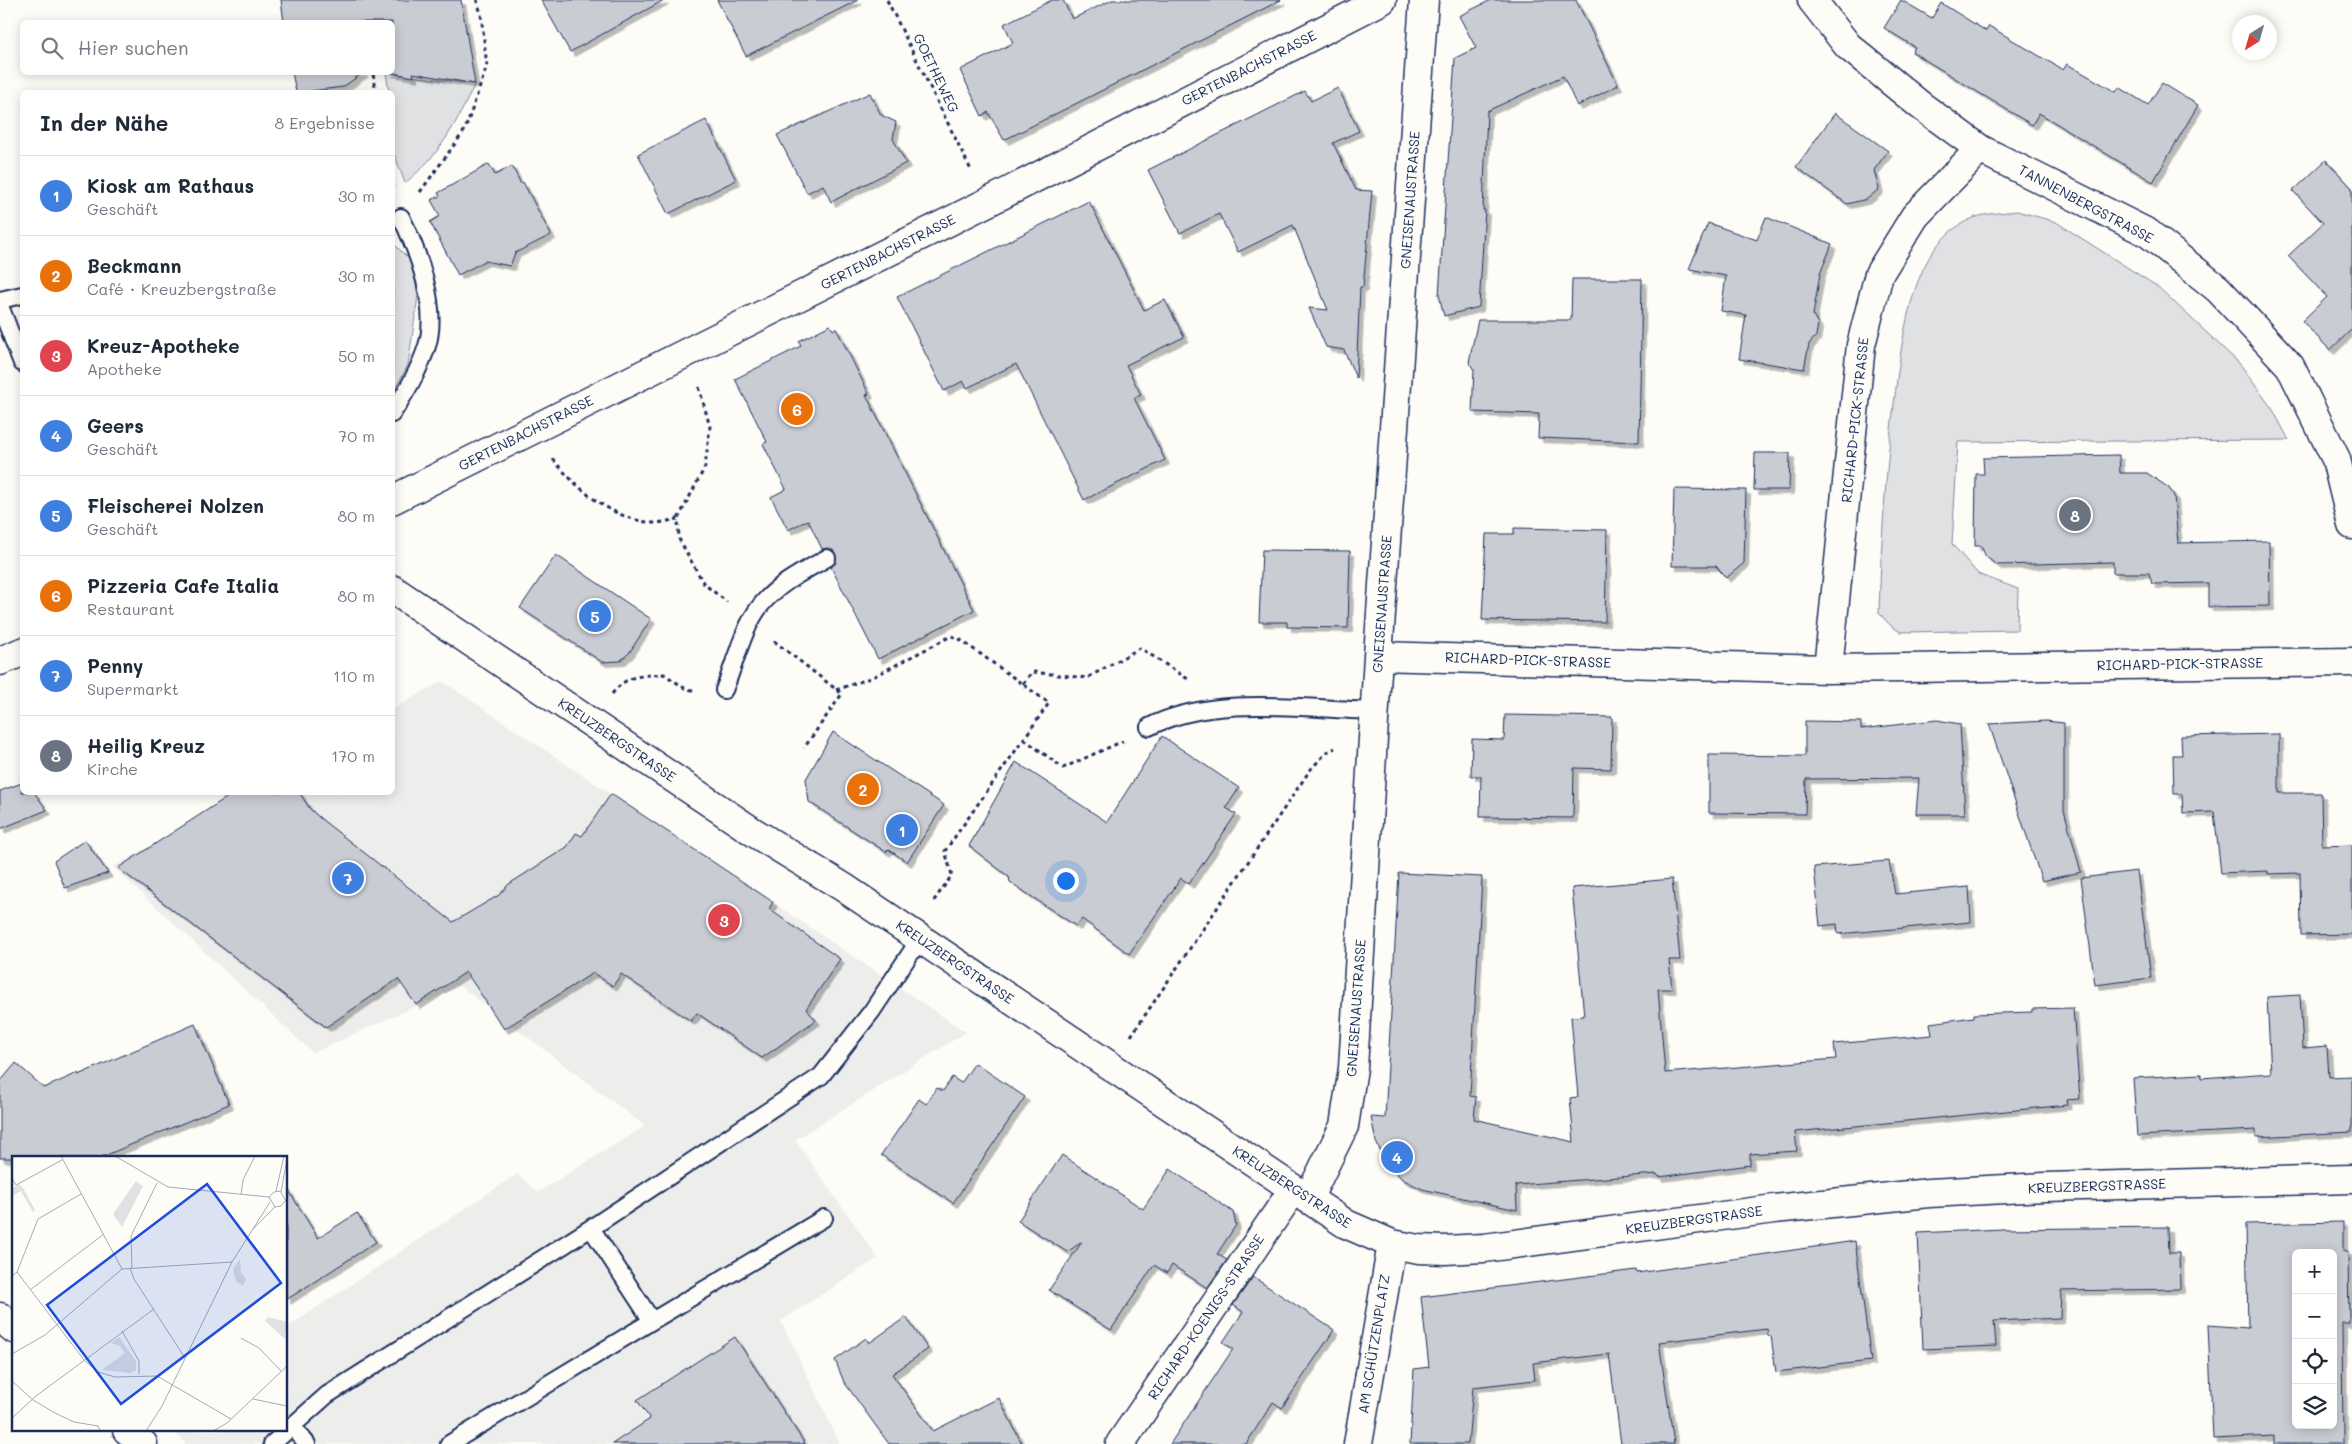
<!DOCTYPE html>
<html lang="de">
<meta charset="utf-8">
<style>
:root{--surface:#fff;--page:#f2f2f3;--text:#1f2937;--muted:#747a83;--line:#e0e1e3;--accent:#c8321e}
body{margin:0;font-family:Mali,sans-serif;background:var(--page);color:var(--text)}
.controls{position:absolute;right:15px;bottom:15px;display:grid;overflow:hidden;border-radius:8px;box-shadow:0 2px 12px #0003}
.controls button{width:45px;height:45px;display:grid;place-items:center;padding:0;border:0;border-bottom:1px solid var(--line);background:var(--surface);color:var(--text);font:25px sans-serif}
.compass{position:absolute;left:2232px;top:15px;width:45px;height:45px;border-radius:50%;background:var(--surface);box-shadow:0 2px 12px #0003;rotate:217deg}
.you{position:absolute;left:1065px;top:880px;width:18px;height:18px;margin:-12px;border:4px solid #fff;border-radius:50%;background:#1a73e8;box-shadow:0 0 0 8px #1a73e833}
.badge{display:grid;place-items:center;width:32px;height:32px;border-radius:50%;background:var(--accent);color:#fff;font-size:16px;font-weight:700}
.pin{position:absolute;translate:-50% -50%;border:2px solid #fff;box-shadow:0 1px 5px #0006}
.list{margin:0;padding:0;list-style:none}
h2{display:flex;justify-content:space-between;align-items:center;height:65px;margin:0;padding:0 20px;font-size:21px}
h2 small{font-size:16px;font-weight:400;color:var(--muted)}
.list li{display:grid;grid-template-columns:32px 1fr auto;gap:15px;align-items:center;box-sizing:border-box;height:80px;padding:0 20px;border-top:1px solid var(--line)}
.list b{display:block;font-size:19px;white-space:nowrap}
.list p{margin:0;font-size:16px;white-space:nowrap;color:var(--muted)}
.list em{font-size:16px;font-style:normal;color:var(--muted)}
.icon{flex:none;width:28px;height:28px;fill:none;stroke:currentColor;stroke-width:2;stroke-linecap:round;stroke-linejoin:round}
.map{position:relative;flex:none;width:2352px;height:1444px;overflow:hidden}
.search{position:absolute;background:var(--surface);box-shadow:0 2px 12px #0003;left:20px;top:20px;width:375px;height:55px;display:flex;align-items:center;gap:12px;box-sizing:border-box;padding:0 18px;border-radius:8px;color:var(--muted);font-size:19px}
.panel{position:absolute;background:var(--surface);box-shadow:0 2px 12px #0003;left:20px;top:90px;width:375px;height:705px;border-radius:8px}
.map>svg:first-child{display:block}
.built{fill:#edeeec}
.green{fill:#e0e1e3;stroke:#7e88a0}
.building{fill:#c9ccd3;stroke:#1b2f5e;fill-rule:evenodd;filter:url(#shadow)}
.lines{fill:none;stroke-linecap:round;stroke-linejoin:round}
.lane-casing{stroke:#1b2f5e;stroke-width:20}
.street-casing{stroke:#1b2f5e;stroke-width:31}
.secondary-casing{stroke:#1b2f5e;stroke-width:31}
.path{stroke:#1b2f5e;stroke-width:3;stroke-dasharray:4 4;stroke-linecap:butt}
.lane{stroke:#fdfcf7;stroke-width:16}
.street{stroke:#fdfcf7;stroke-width:28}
.secondary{stroke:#fdfcf7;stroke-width:28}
.labels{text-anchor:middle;stroke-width:4.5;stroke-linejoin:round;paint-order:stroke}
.street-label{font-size:14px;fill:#1b2f5e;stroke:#fdfcf7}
.inset-road{fill:none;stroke:#a3aaba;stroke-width:1}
.view{fill:#1d4ed8;fill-opacity:0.15;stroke:#1d4ed8;stroke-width:2.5}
.inset-edge{fill:none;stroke:#1b2f5e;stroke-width:2.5}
</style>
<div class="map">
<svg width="2352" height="1444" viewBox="0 0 2352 1444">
<defs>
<filter id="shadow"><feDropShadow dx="4.5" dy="4.5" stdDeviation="0" flood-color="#0004"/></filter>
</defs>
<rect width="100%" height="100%" fill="#fdfcf7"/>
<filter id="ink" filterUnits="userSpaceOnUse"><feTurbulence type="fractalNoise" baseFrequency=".02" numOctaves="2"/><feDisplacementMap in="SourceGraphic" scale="10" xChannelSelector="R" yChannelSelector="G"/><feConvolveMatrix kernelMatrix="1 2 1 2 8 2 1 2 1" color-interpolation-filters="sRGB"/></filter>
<g filter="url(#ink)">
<path class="built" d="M442 681 966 1032 795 1140 878 1258 781 1321 840 1444H186L172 1430H286V1328L517 1174 538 1192 645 1126 460 986 313 1053 113 867 245 793 392 792 393 709Z"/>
<path class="green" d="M386 73 475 84C455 125 441 154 405 183L393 151 392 92H389Z
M2017 211 2056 222 2158 287 2240 364 2273 410 2289 440 1958 442 1952 544 1978 574 2018 589 2017 630 1901 632 1892 627 1879 613C1881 546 1885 479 1893 412 1900 359 1906 269 1950 232 1973 213 1990 214 2017 211Z
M393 243 412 262 418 296 408 365 393 393Z"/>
<path class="building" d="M281 0H461L475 84 413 73 414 77 388 72H392V22H284Z
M541 0H664L570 52Z
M717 0H858L746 56Z
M1052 0H1063L1072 19 1112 0H1281L1004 140 988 112 982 116 960 70 1013 43 1004 24Z
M1491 0H1576L1618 85 1577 106 1563 76 1487 111 1483 210H1485L1479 307 1444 316 1439 295 1455 58 1476 48 1459 16Z
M1901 0 1932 18 1941 3 1986 31 1989 26 2063 70 2067 64 2116 92 2119 87 2148 105 2162 83 2198 105 2153 182 2039 113 2032 125 1912 52 1915 47 1884 28Z
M292 72H364L343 87 303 92H296Z
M1338 88 1359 131 1333 143 1356 190 1372 191 1363 287H1360L1356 378 1344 350 1326 347 1309 308 1328 310 1293 225 1238 252 1219 214 1180 233 1148 170 1305 91 1311 101Z
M870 93 881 115 896 122 893 139 906 163 831 202 823 185 807 193 777 135Z
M1835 113 1888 151 1874 170 1879 189 1867 199 1847 204 1796 167Z
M706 120 736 180 668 214 638 154Z
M2326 160 2352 188V329L2330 350 2302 321 2327 297 2288 256 2323 223 2293 191Z
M489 164 495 175 512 166 521 184 523 182 551 235 515 253 510 266 485 261 458 275 430 222 440 216 431 200 440 196 438 193Z
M1089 201 1144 310 1165 300 1184 337 1126 365 1141 395 1134 398 1165 460 1084 500 1016 364 967 388 963 381 944 391 897 297Z
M1766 217 1832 244 1820 274 1813 315 1818 324 1816 336 1809 344 1804 369 1739 359 1746 315 1721 311 1726 276 1689 269 1708 223 1757 240Z
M1572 279H1642L1639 442 1538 438 1539 414 1472 412 1474 370 1469 362 1478 320H1571Z
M830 325 833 330 836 328 869 394 866 395 974 610 878 659 831 567 836 563 835 553 828 548 822 549 808 520 788 530 771 497 786 489 763 444 767 442 735 379 801 346 799 341Z
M1755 453H1790L1789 490H1754Z
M2119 455 2120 473H2147L2169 488 2174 496 2178 543 2269 541 2270 606 2208 607V583L2152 584 2149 573H2113V562L1997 565 1986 557 1981 546H1975L1976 474H1984L1983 458Z
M1674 489 1746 490 1744 563 1726 578 1716 566H1672Z
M1514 528 1607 530 1605 622 1482 620 1486 534H1514Z
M1262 550 1350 551 1348 628 1287 627V622H1259Z
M556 555 651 619 629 653 620 661 602 662 520 608Z
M1505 715 1612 717 1611 769 1574 768 1573 818 1480 817 1481 776H1471L1472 739 1504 740Z
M1937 720 1960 724 1965 814H1916L1919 778 1806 779 1805 814 1709 813V755L1805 756V721L1861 722V729Z
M2046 721 2064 723V810L2081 872 2042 881 1989 724Z
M833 732 944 805 907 862 888 849 886 852 809 802 806 779Z
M2279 734V793H2321L2322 846 2352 845V934L2301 935 2300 873 2268 874V871L2221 873 2214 812 2183 813 2182 794H2174L2173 755H2182L2181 736Z
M1162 736 1239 788 1226 808 1236 814 1189 884 1181 878 1129 954 1082 919 1076 926 1047 907 1010 882 1009 877 969 846 1016 762 1107 822Z
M22 783V792H34L47 810 0 829V791Z
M235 792H299L310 809 321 819 453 922 499 895 509 884 567 847 576 833 582 836 611 794 773 902 769 909 840 959 806 1009 816 1020 762 1058 697 1013 691 1021 621 974 613 986 593 973 504 1029 466 972 416 1005 398 979 326 1027 118 868Z
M85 840 108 873 65 888 54 861Z
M1889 861 1895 894 1969 887 1971 922 1838 934 1837 924 1820 926 1814 867Z
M2137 871 2151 978 2095 985 2081 878Z
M1399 873 1482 877 1470 1096 1476 1097 1474 1119 1574 1142 1570 1098 1578 1097 1571 1017 1584 1016 1572 888 1672 879 1680 960H1669L1672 989H1658L1665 1073 1836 1059 1834 1044 1932 1035 1930 1023 1974 1017V1014L2032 1012V1009L2073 1008 2080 1099 2066 1100 2067 1105 1795 1132 1797 1151 1750 1154V1165L1659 1177 1657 1174 1516 1185 1517 1210 1422 1189 1402 1179 1386 1162 1376 1142 1371 1117 1385 1118Z
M2300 995 2303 1048 2327 1046 2329 1077 2352 1076V1132L2256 1137V1130L2137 1136 2133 1078 2201 1074V1078L2271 1073 2267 997Z
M195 1024 229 1104 99 1158H0V1082L16 1063 44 1088 78 1073V1075Z
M975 1063 1025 1097 953 1203 881 1155 919 1099 926 1104 937 1088 943 1091 952 1077 961 1083Z
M1062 1155 1143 1209 1170 1169 1233 1212 1236 1225 1217 1254 1227 1260 1207 1288 1172 1265 1167 1273 1154 1265 1111 1330 1049 1290 1082 1242 1067 1252 1018 1221Z
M286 1186 318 1238 357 1213 376 1242 286 1300Z
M2343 1222V1251H2348L2349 1323H2342L2343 1444H2274V1436L2213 1439 2208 1325 2248 1328 2246 1224ZM2296 1253H2333V1425H2296Z
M2168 1227 2169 1253H2179L2180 1289 2061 1291 2060 1318 1994 1321 1996 1346 1923 1349 1918 1233 2002 1229Z
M1855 1241 1871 1361 1776 1372 1771 1336H1768L1767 1329 1659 1342 1674 1444H1621L1609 1354 1533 1363 1535 1380 1473 1387 1468 1444H1410L1414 1369 1429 1367 1421 1297 1636 1270 1637 1273Z
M1253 1277 1334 1330 1282 1408 1273 1402 1246 1444H1170L1233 1349 1223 1342 1243 1312 1233 1305Z
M906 1317 928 1349 892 1374 933 1431 999 1398 1022 1444H889L844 1382 835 1360 866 1338 869 1343Z
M735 1337 805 1444H612L650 1419 637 1400Z"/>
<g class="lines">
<defs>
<path id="lane" d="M0 300 22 295
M0 306 22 363
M392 414C406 392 419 371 427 346 439 308 418 251 401 217
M724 690C735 664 743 627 761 605 778 584 804 571 827 558
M1149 727C1213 694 1305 709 1375 711
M652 1321 824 1218
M292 1426 307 1444
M272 1444 327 1395 591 1228 821 1076 872 1011 920 939
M449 1444 652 1321 591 1228"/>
<path id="street" d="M1812 0 1848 46 1920 105 1980 149 2148 233 2218 289 2290 366 2336 459 2352 525
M392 500 988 202 1382 0
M1378 656 1828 669 2352 662
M1828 669 1861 345 1879 274 1915 216 1980 149
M1308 1199 1344 1126 1353 1068 1378 656 1424 0
M0 1317 14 1329
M127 1430 143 1444
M1120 1444 1293 1190"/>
<path id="secondary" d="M392 589 755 833 843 887 1346 1224 1392 1244 1419 1249 1445 1250 1484 1248 1774 1209 1929 1193 2045 1187 2352 1179
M0 661 22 652
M1358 1444 1392 1244"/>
</defs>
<use href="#lane" class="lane-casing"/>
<use href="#street" class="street-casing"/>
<use href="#secondary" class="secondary-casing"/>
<path class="path" d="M887 0 971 170
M373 74 376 92
M392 179 394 187
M420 192 465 130 487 66 481 14 477 0
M699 387 710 427 705 467 678 519 679 539 704 584 727 602
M553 459C578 490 613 520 655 523 662 523 671 520 678 519
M774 641 842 694 804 748
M1023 684 1032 672 1087 678 1140 648 1191 681
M836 690 873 677 951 636 958 638 1049 703 945 851 952 875 933 902
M612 694C627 674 641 676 664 674L686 689 694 690
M1024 739 1063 768 1123 741
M1131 1036 1310 770 1327 752 1335 748"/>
<use href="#lane" class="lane"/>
<use href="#street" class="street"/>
<use href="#secondary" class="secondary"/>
</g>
</g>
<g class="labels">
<g class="street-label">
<text transform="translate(1249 68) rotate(-27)" y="5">GERTENBACHSTRASSE</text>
<text transform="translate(936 73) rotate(64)" y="5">GOETHEWEG</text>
<text transform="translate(1410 200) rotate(-86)" y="5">GNEISENAUSTRASSE</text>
<text transform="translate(2086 204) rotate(28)" y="5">TANNENBERGSTRASSE</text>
<text transform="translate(888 252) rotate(-27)" y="5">GERTENBACHSTRASSE</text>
<text transform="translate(1855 420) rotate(-84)" y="5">RICHARD-PICK-STRASSE</text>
<text transform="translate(526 433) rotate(-27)" y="5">GERTENBACHSTRASSE</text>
<text transform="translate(1382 604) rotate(-86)" y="5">GNEISENAUSTRASSE</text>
<text transform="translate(1528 660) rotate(2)" y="5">RICHARD-PICK-STRASSE</text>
<text transform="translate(2180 664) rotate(-1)" y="5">RICHARD-PICK-STRASSE</text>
<text transform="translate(617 740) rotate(34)" y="5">KREUZBERGSTRASSE</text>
<text transform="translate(955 962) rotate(34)" y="5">KREUZBERGSTRASSE</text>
<text transform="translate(1356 1008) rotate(-86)" y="5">GNEISENAUSTRASSE</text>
<text transform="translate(2097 1186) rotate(-2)" y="5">KREUZBERGSTRASSE</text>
<text transform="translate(1292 1187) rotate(33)" y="5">KREUZBERGSTRASSE</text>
<text transform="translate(1694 1220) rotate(-8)" y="5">KREUZBERGSTRASSE</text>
<text transform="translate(1206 1317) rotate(-56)" y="5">RICHARD-KOENIGS-STRASSE</text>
<text transform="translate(1374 1344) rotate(-81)" y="5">AM SCHÜTZENPLATZ</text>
</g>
</g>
<g transform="translate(12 1156)">
<rect width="275" height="275" fill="#fdfcf7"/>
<path d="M124 25 131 30 110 71 101 58ZM7 28 11 32 23 54 21 56 9 35 0 40V32ZM228 103 229 117 234 122 231 130 224 125 221 113ZM256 161 275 166 273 183 253 165ZM107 181 124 205V214L118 217 90 214 113 197 108 190 99 187Z" fill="#e0e1e3"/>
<path class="inset-road" d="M49 0 110 113M103 0 156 31 257 41M0 22 4 29 50 4M264 35 272 0M269 36 275 3M229 39 231 24 243 0M273 45 269 50 263 51 257 41 262 36 268 35 275 47M241 73 263 51M118 112 122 123 173 202M120 112 119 80 145 27M5 116 72 204 86 216 103 221 145 220 219 263M0 120 5 116 26 63 69 38M18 134 92 78M110 175 127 205V218M229 182 247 192 269 215M0 198 33 179 110 113 220 106 258 46M0 225 21 244 43 257 62 266 86 270 88 275M241 243 275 250M0 262 24 240 142 153M134 275 150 250 220 106M201 275 215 267 275 210"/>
<path class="view" d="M195 28 269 127 109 248 35 149Z"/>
<rect width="275" height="275" class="inset-edge"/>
</g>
</svg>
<div class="controls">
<button>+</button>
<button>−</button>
<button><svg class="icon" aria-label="locate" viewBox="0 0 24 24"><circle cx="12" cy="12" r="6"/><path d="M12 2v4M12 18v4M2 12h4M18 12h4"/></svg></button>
<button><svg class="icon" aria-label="layers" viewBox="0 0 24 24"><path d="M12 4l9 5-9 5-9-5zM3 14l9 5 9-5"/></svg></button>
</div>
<svg class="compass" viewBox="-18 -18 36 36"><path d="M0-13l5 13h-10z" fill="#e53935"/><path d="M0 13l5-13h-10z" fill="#747a83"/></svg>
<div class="you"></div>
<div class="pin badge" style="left:902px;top:830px;background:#3f7fe0">1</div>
<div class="pin badge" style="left:863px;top:789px;background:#e8710a">2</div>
<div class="pin badge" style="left:724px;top:920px;background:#e0444e">3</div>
<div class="pin badge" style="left:1397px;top:1157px;background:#3f7fe0">4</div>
<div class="pin badge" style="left:595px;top:616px;background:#3f7fe0">5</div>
<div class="pin badge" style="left:797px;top:409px;background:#e8710a">6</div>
<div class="pin badge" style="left:348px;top:878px;background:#3f7fe0">7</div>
<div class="pin badge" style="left:2075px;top:515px;background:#6b7280">8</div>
<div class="search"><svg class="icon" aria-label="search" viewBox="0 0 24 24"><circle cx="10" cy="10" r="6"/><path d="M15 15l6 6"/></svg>Hier suchen</div>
<section class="panel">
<h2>In der Nähe<small>8 Ergebnisse</small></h2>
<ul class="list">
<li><span class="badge" style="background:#3f7fe0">1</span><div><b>Kiosk am Rathaus</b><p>Geschäft</p></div><em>30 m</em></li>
<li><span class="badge" style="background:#e8710a">2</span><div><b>Beckmann</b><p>Café · Kreuzbergstraße</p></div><em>30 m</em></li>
<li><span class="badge" style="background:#e0444e">3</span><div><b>Kreuz-Apotheke</b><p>Apotheke</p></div><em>50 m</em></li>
<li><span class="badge" style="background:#3f7fe0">4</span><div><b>Geers</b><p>Geschäft</p></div><em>70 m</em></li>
<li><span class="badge" style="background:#3f7fe0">5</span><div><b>Fleischerei Nolzen</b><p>Geschäft</p></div><em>80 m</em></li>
<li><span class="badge" style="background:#e8710a">6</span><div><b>Pizzeria Cafe Italia</b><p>Restaurant</p></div><em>80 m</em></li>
<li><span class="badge" style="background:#3f7fe0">7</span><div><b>Penny</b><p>Supermarkt</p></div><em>110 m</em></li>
<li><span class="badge" style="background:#6b7280">8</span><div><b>Heilig Kreuz</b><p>Kirche</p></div><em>170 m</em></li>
</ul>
</section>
</div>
